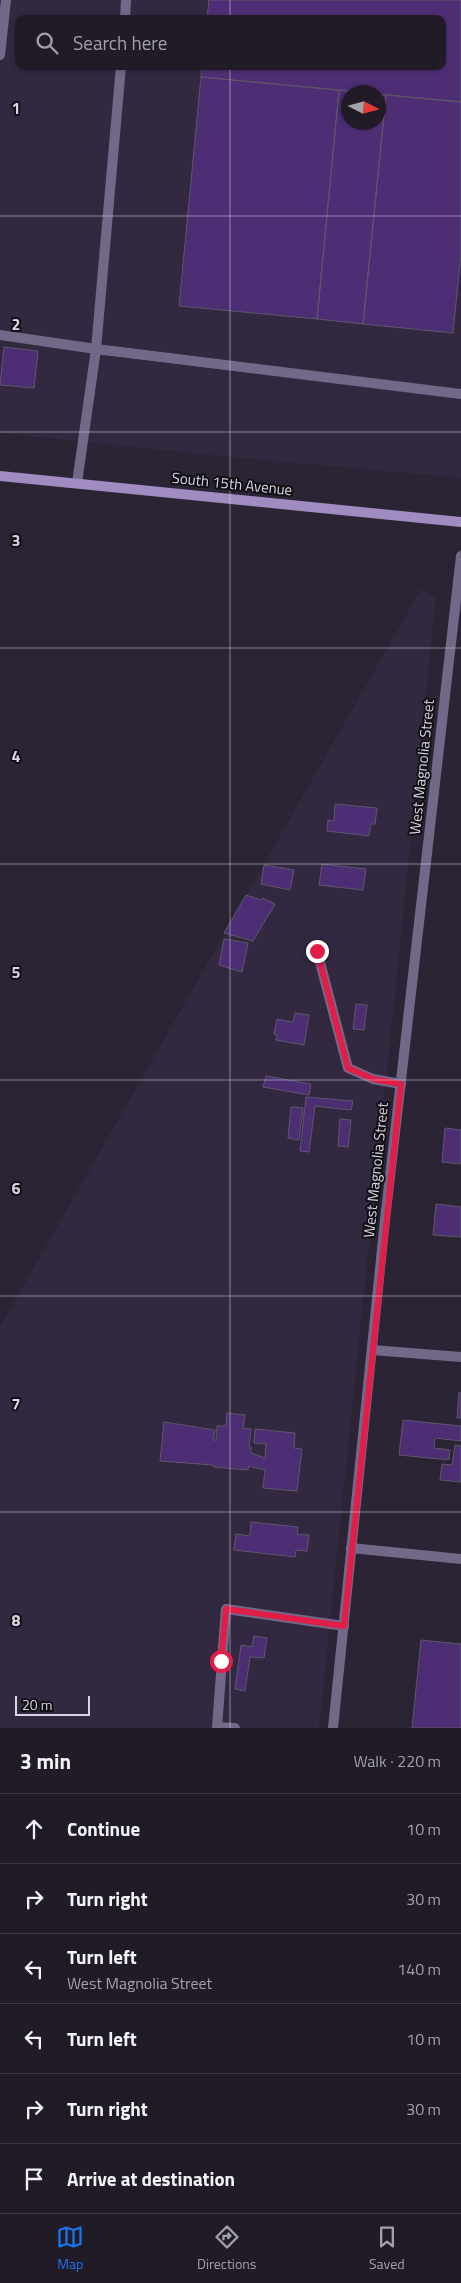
<!DOCTYPE html>
<meta charset="utf-8">
<style>
:root{--surface:#201b27;--page:#28242f;--text:#f1f3f6;--muted:#a2a1a7;--line:#3d3944;--accent:#1a73e8}
body{margin:0;font-family:"Titillium Web",sans-serif;background:var(--page);color:var(--text)}
.compass{position:absolute;left:341px;top:85px;width:45px;height:45px;border-radius:50%;background:var(--surface);box-shadow:0 1px 4px #0004;rotate:96deg}
.scale{position:absolute;left:15px;bottom:12px;width:75px;box-sizing:border-box;padding-left:5px;border:2px solid #d9d6e1;border-top:0;font-size:14px;line-height:18px;white-space:nowrap;color:#d9d6e1;-webkit-text-stroke:4px #110f16;paint-order:stroke}
.stop{position:absolute;width:15px;height:15px;margin:-11px;border:4px solid #e11d48;border-radius:50%;background:#fff}
.stop.end{background:#e11d48;border-color:#fff;box-shadow:0 1px 5px #0008}
.list{margin:0;padding:0;list-style:none}
h2{display:flex;justify-content:space-between;align-items:center;height:65px;margin:0;padding:0 20px;font-size:21px}
h2 small{font-size:16px;font-weight:400;color:var(--muted)}
.list li{display:grid;grid-template-columns:32px 1fr auto;gap:15px;align-items:center;box-sizing:border-box;height:70px;padding:0 20px;border-top:1px solid var(--line)}
.list b{display:block;font-size:19px;white-space:nowrap}
.list p{margin:0;font-size:16px;white-space:nowrap;color:var(--muted)}
.list em{font-size:16px;font-style:normal;color:var(--muted)}
.icon{flex:none;width:28px;height:28px;fill:none;stroke:currentColor;stroke-width:2;stroke-linecap:round;stroke-linejoin:round}
.map{position:relative;flex:none;width:461px;height:1728px;overflow:hidden}
.search{position:absolute;background:var(--surface);box-shadow:0 1px 4px #0004;left:15px;right:15px;top:15px;height:55px;display:flex;align-items:center;gap:12px;box-sizing:border-box;padding:0 18px;border-radius:10px;color:var(--muted);font-size:19px}
.sheet{height:485px;background:var(--surface)}
nav{display:flex;justify-content:space-around;align-items:center;box-sizing:border-box;height:70px;border-top:1px solid var(--line);background:var(--surface);font-size:14px;color:var(--muted)}
nav a{display:grid;justify-items:center;gap:2px}
nav .on{color:var(--accent)}
.map>svg:first-child{display:block}
.built{fill:#322940;fill-rule:evenodd}
.building{fill:#4d2e74;stroke:#5e576a}
.lines{fill:none;stroke-linecap:round;stroke-linejoin:round}
.lane{stroke:#746889;stroke-width:10}
.street{stroke:#746889;stroke-width:10}
.secondary{stroke:#a08cc1;stroke-width:10}
.route{stroke:#e11d48;stroke-width:6}
.grid{fill:none;stroke:#d9d6e1;stroke-width:1;stroke-opacity:0.55}
.labels{text-anchor:middle;stroke-width:4;stroke-linejoin:round;paint-order:stroke}
.street-label{font-size:15px;fill:#d9d6e1;stroke:#110f16}
.grid-label{font-size:16px;text-anchor:middle;font-weight:bold;fill:#d9d6e1;stroke:#110f16;stroke-width:4;stroke-linejoin:round;paint-order:stroke}
</style>
<div class="map">
<svg width="461" height="1728" viewBox="0 0 461 1728">
<rect width="100%" height="100%" fill="#2a2434"/>
<path class="built" d="M0 0H461V478L219 456 0 433ZM19 19H442V66H19ZM348 92H378V122H348Z
M421 589 436 597 319 1728H0V1327Z"/>
<path class="building" d="M209 0H461V102L201 77 202 66H442V19H207Z
M201 77 339 90 317 319 179 306Z
M339 90 362 92H348V122H378V94L386 95 363 324 317 319Z
M386 95 461 102V254L453 333 363 324Z
M4 347 38 351 34 388 0 385Z
M335 804 377 808 375 824H371L369 836 327 831 328 820 334 821Z
M322 864 366 869 363 890 319 885Z
M264 865 294 870 290 890 261 884Z
M246 895 261 900 262 898 275 904 253 941 224 933Z
M224 939 248 943 242 972 219 965Z
M356 1004 367 1005 364 1030 353 1029Z
M295 1013 309 1015 304 1045 276 1040 277 1035 274 1034 277 1019 293 1022Z
M266 1076 311 1084 309 1095 263 1087Z
M306 1097 353 1101 351 1110 315 1106 309 1152 300 1151Z
M291 1107 303 1108 299 1140 288 1138Z
M340 1119 351 1120 348 1147 338 1146Z
M445 1128 461 1130V1164L442 1162Z
M436 1204 461 1207V1237L433 1235Z
M459 1392 461 1393V1418H457Z
M227 1413 245 1415 243 1428 251 1429 249 1447H251V1453L265 1458 266 1444 254 1443 255 1429 295 1433 294 1448 302 1449 297 1491 263 1488 265 1470 249 1466 248 1470 213 1467V1465L160 1461 164 1422 215 1430 213 1440H216L217 1426H226Z
M403 1420 461 1426V1441L435 1438 434 1448 450 1450 449 1460 399 1455Z
M455 1445 461 1446V1482L440 1480 442 1464 452 1465Z
M251 1522 298 1527 297 1534 309 1535 307 1551 296 1550 295 1557 234 1550 236 1534 250 1536Z
M254 1636 267 1638 264 1658 250 1657 245 1691 235 1689 241 1645 252 1647Z
M421 1640 461 1644V1728H412Z"/>
<g class="lines">
<path class="lane" d="M125 19 126 0
M0 55 6 0
M0 335 96 349 121 66
M77 483 96 349 461 394
M317 951 348 1068 373 1079 401 1084
M372 1350 461 1357
M351 1548 461 1559
M235 1728 217 1727 226 1609 344 1626"/>
<path class="street" d="M333 1728 385 1220 461 556"/>
<path class="secondary" d="M0 476 461 522"/>
</g>
<g class="lines">
<path class="route" d="M221 1661 226 1609 344 1626 401 1084 373 1079 348 1068 317 951"/>
</g>
<path class="grid" d="M230 0V19M230 66V1728M0 216H461M0 432H461M0 648H461M0 864H461M0 1080H461M0 1296H461M0 1512H461"/>
<g class="labels">
<g class="street-label">
<text transform="translate(232 484) rotate(6)" y="5">South 15th Avenue</text>
<text transform="translate(422 767) rotate(-84)" y="5">West Magnolia Street</text>
<text transform="translate(376 1170) rotate(-84)" y="5">West Magnolia Street</text>
</g>
</g>
<g class="grid-label">
<text x="16" y="114">1</text>
<text x="16" y="330">2</text>
<text x="16" y="546">3</text>
<text x="16" y="762">4</text>
<text x="16" y="978">5</text>
<text x="16" y="1194">6</text>
<text x="16" y="1410">7</text>
<text x="16" y="1626">8</text>
</g>
</svg>
<svg class="compass" viewBox="-18 -18 36 36"><path d="M0-13l5 13h-10z" fill="#e53935"/><path d="M0 13l5-13h-10z" fill="#a2a1a7"/></svg>
<div class="scale">20 m</div>
<div class="stop" style="left:221px;top:1661px"></div>
<div class="stop end" style="left:317px;top:951px"></div>
<div class="search"><svg class="icon" aria-label="search" viewBox="0 0 24 24"><circle cx="10" cy="10" r="6"/><path d="M15 15l6 6"/></svg>Search here</div>
</div>
<section class="sheet">
<h2>3 min<small>Walk · 220 m</small></h2>
<ul class="list">
<li><svg class="icon" aria-label="ahead" viewBox="0 0 24 24"><path d="M12 20V5M6 11l6-6 6 6"/></svg><div><b>Continue</b></div><em>10 m</em></li>
<li><svg class="icon" aria-label="right" viewBox="0 0 24 24"><path d="M7 20v-9h11M14 6l5 5-5 5"/></svg><div><b>Turn right</b></div><em>30 m</em></li>
<li><svg class="icon" aria-label="left" viewBox="0 0 24 24"><path d="M17 20v-9H6M10 6l-5 5 5 5"/></svg><div><b>Turn left</b><p>West Magnolia Street</p></div><em>140 m</em></li>
<li><svg class="icon" aria-label="left" viewBox="0 0 24 24"><path d="M17 20v-9H6M10 6l-5 5 5 5"/></svg><div><b>Turn left</b></div><em>10 m</em></li>
<li><svg class="icon" aria-label="right" viewBox="0 0 24 24"><path d="M7 20v-9h11M14 6l5 5-5 5"/></svg><div><b>Turn right</b></div><em>30 m</em></li>
<li><svg class="icon" aria-label="arrive" viewBox="0 0 24 24"><path d="M6 21V4h12l-3 4 3 4H6"/></svg><div><b>Arrive at destination</b></div></li>
</ul>
</section>
<nav>
<a class="on"><svg class="icon" aria-label="map" viewBox="0 0 24 24"><path d="M3 6l6-2 6 2 6-2v14l-6 2-6-2-6 2zM9 4v14M15 6v14"/></svg>Map</a>
<a><svg class="icon" aria-label="directions" viewBox="0 0 24 24"><path d="M12 3l9 9-9 9-9-9zM9 14v-3h6M13 9l2 2-2 2"/></svg>Directions</a>
<a><svg class="icon" aria-label="saved" viewBox="0 0 24 24"><path d="M7 4h10v16l-5-4-5 4z"/></svg>Saved</a>
</nav>
